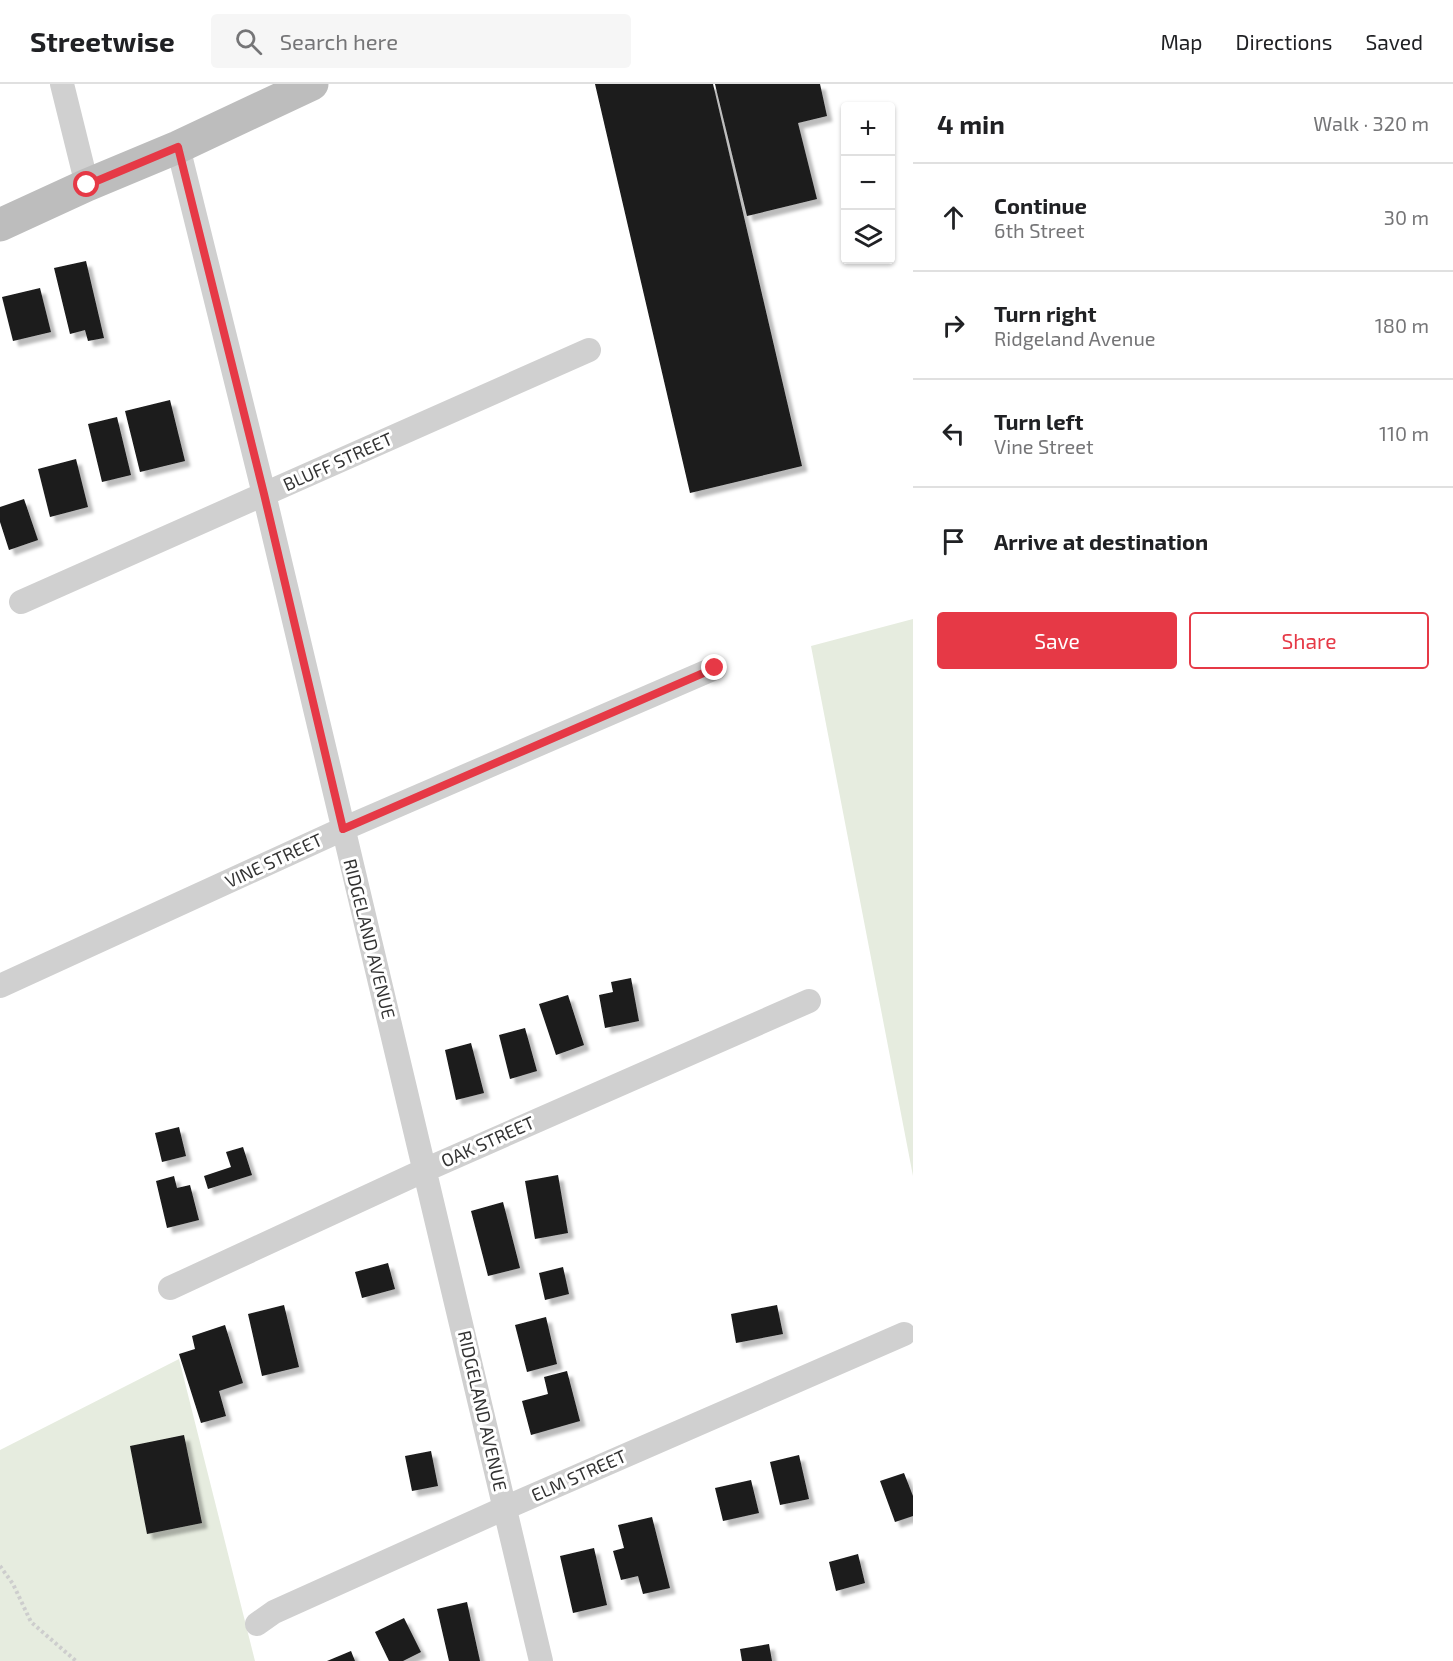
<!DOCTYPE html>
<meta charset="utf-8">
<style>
:root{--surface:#fff;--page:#f6f6f6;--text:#202124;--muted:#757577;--line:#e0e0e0;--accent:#e63946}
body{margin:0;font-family:"Exo 2",sans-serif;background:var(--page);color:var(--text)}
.controls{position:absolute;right:18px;top:18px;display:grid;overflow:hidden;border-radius:6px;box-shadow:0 2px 4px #0004}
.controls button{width:54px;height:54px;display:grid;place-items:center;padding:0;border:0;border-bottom:2px solid var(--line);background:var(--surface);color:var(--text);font:30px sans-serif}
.stop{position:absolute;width:18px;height:18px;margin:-14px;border:4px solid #e63946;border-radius:50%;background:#fff}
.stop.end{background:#e63946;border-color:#fff;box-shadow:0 2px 6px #0008}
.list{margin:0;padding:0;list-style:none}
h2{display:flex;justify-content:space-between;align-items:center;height:78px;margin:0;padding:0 24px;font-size:26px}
h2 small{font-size:20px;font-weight:400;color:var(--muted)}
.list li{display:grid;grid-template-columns:39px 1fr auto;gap:18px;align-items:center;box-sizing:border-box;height:108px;padding:0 24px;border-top:2px solid var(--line)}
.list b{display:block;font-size:22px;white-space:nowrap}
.list p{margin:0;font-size:20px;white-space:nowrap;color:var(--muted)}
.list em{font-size:20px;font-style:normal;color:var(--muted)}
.actions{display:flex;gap:12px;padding:18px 24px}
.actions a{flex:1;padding:14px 0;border:2px solid var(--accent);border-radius:6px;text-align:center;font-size:21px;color:var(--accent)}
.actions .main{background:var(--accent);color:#fff}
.icon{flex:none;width:33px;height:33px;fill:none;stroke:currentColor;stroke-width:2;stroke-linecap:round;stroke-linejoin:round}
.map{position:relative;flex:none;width:913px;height:1577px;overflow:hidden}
header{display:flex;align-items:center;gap:36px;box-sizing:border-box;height:84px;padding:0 30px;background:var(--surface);border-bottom:2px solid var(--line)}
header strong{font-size:28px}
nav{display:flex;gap:33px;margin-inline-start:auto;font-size:21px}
.search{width:420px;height:54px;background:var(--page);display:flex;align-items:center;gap:15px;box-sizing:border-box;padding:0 21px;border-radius:6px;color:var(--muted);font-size:22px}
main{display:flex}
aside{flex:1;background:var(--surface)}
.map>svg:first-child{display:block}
.green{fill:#e6ecdf}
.building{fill:#1a1a1a;filter:url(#shadow)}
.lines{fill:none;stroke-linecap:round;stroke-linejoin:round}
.path{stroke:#cdcdcd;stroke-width:4;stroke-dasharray:3 3;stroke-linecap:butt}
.street{stroke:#d0d0d0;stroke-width:24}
.secondary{stroke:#bdbdbd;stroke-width:33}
.route{stroke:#e63946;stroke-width:8}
.labels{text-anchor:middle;stroke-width:6;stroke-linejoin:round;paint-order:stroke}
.street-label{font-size:18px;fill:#333;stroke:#fff}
</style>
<header>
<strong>Streetwise</strong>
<div class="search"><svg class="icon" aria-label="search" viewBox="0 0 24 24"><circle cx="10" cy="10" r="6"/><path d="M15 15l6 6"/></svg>Search here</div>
<nav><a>Map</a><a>Directions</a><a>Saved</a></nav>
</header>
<main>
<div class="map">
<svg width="913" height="1577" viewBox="0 0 913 1577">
<defs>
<filter id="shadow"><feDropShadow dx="5.5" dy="5.5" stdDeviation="1.5" flood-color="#0004"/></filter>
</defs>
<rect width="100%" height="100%" fill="#fff"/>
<path class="green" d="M913 535V1092L811 562Z
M179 1275 255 1577H0V1366Z"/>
<path class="building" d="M595 0H713L802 382 690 409Z
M715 0H820L827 32 798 39 817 115 747 132Z
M86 177 104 254 88 257 85 246 70 250 54 184Z
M40 204 51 248 13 257 2 213Z
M170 316 185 377 140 388 125 327Z
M117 333 131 391 102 398 88 340Z
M76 375 88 423 50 433 38 385Z
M24 415 38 456 9 466 0 438V423Z
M631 894 639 937 605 944 599 911 613 908 611 898Z
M568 911 584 961 556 971 539 920Z
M525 944 537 987 510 995 499 951Z
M471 959 484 1009 456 1016 445 966Z
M179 1043 186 1072 162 1078 155 1049Z
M243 1063 252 1091 208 1105 204 1092 231 1083 226 1068Z
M558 1091 568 1149 535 1155 525 1097Z
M174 1092 177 1104 190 1101 199 1136 167 1144 156 1097Z
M503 1118 520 1184 488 1192 471 1127Z
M388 1179 395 1205 362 1214 355 1188Z
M563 1183 569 1210 545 1216 539 1189Z
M284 1221 299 1283 262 1292 248 1230Z
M777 1221 783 1250 736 1259 731 1230Z
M546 1233 557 1280 527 1288 515 1241Z
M225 1241 243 1299 219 1307 226 1332 201 1339 179 1270 195 1265 192 1252Z
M567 1287 580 1337 531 1351 522 1317 548 1310 544 1293Z
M184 1351 202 1439 147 1450 130 1362Z
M431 1367 438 1402 412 1407 405 1372Z
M799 1371 809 1415 780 1421 770 1378Z
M904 1389 913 1412V1432L895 1438 880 1397Z
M751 1396 759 1429 723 1437 715 1404Z
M652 1433 670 1504 643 1510 638 1492 621 1496 613 1467 624 1464 618 1441Z
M594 1464 607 1521 573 1529 560 1472Z
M858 1470 865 1499 836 1507 829 1478Z
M467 1518 480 1577H449L437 1525Z
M404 1534 421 1568 403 1577H389L375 1548Z
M769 1560 772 1577H742L740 1565Z
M351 1567 355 1577H327Z"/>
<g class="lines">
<path class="path" d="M0 1482 13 1500 31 1538 76 1577"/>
<path class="street" d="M62 0 87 101
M178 63 264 410 541 1577
M21 518 589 266
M0 902 343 745 715 584
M170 1204 425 1086 809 917
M257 1540 274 1528 505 1424 904 1250"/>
<path class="secondary" d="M0 141 87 101 178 63 312 0"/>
</g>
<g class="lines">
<path class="route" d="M87 101 178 63 264 410 343 745 715 584"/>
</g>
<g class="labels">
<g class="street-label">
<text transform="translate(338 378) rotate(-24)" y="6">BLUFF STREET</text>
<text transform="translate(274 777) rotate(-25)" y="6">VINE STREET</text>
<text transform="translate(369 855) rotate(76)" y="6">RIDGELAND AVENUE</text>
<text transform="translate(488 1058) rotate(-24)" y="6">OAK STREET</text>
<text transform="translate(482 1327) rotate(77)" y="6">RIDGELAND AVENUE</text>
<text transform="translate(579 1392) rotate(-24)" y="6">ELM STREET</text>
</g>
</g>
</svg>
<div class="controls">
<button>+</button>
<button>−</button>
<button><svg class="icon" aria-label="layers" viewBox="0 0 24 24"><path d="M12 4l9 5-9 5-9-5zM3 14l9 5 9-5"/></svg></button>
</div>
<div class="stop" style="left:87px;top:101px"></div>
<div class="stop end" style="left:715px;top:584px"></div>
</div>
<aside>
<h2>4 min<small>Walk · 320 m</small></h2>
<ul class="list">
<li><svg class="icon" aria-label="ahead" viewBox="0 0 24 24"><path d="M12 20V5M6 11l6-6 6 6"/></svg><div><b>Continue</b><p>6th Street</p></div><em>30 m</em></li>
<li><svg class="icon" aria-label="right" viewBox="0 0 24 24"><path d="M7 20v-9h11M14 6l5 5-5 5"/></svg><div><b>Turn right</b><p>Ridgeland Avenue</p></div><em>180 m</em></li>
<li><svg class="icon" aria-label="left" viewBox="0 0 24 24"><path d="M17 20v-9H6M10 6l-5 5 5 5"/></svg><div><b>Turn left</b><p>Vine Street</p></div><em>110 m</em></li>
<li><svg class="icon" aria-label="arrive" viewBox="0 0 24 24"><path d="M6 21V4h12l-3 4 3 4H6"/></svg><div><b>Arrive at destination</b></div></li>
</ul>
<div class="actions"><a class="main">Save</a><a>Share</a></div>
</aside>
</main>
